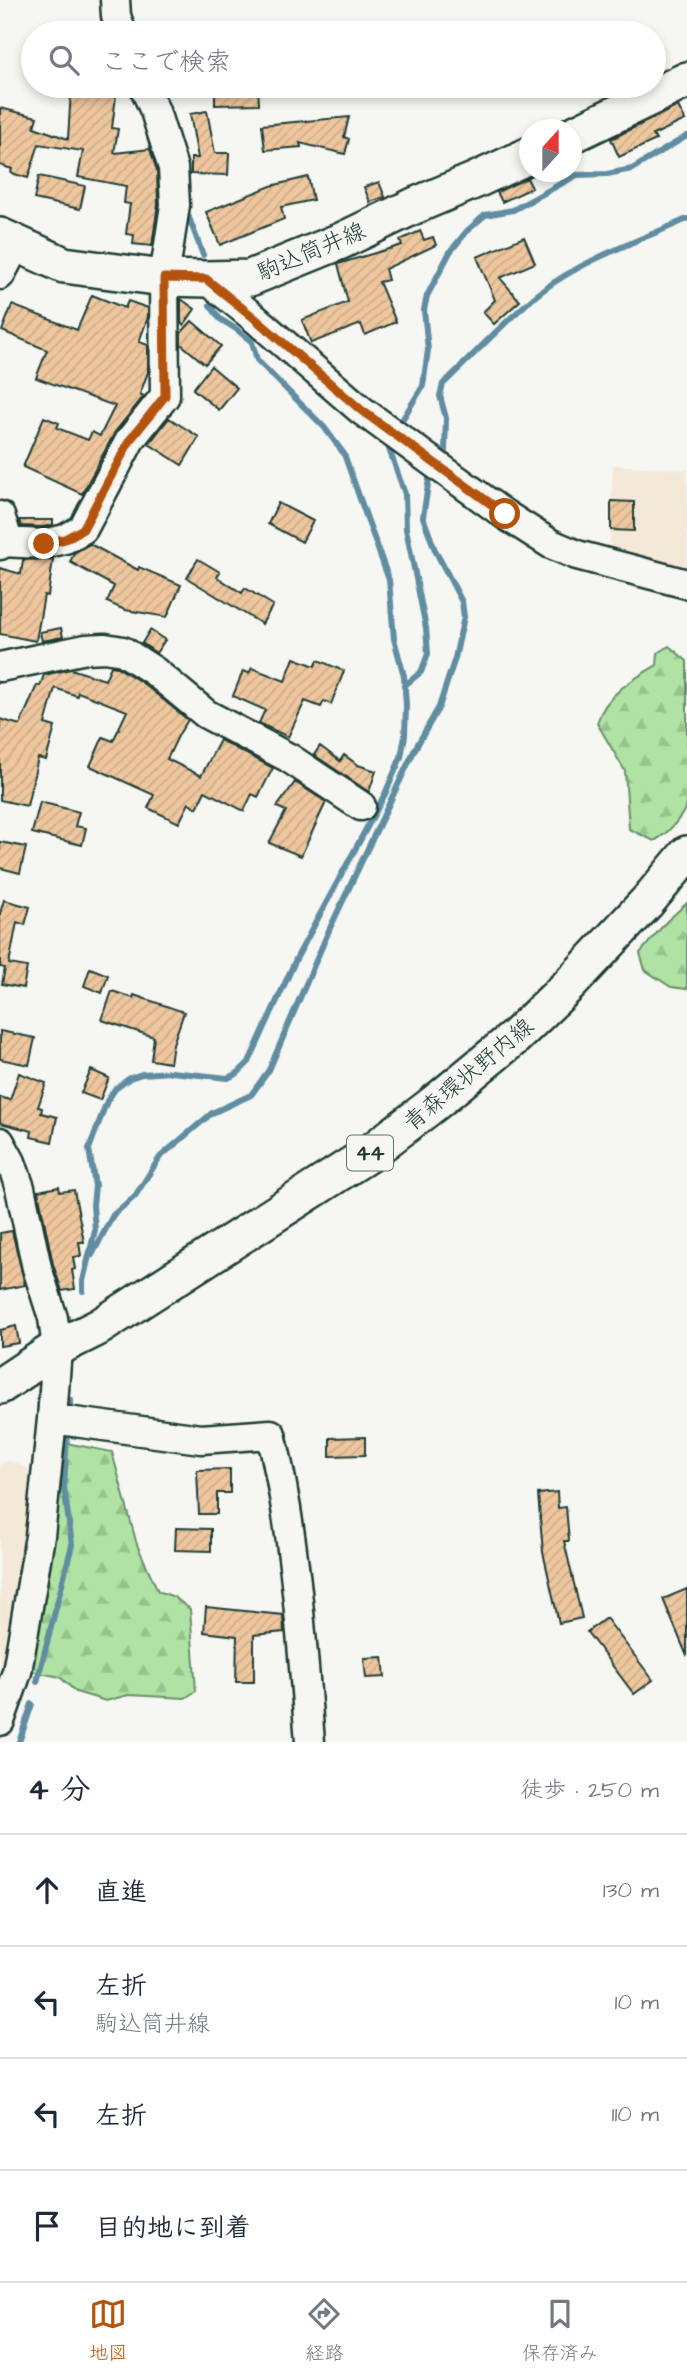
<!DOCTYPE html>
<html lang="ja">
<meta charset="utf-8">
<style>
:root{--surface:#fff;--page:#f2f2f3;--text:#1f2937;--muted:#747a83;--line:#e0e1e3;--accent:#b45309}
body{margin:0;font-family:"Architects Daughter","Klee One",sans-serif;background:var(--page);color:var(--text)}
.compass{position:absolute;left:519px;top:119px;width:63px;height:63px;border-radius:50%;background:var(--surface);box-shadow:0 4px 10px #0003;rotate:21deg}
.stop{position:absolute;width:21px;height:21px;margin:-16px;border:5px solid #b45309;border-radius:50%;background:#fff}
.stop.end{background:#b45309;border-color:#fff;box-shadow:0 2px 7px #0008}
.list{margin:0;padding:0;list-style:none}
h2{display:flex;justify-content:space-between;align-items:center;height:91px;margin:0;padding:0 28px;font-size:30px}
h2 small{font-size:23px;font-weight:400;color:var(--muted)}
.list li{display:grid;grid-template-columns:46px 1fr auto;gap:21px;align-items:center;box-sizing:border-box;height:112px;padding:0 28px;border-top:2px solid var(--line)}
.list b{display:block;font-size:26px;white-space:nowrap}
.list p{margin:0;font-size:23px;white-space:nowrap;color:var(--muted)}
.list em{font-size:23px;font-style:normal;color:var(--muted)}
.icon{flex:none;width:38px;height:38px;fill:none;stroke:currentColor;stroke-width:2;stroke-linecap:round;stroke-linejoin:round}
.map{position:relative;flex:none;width:687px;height:1742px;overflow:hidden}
.search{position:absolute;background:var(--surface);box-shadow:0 4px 10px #0003;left:21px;right:21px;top:21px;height:77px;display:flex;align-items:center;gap:18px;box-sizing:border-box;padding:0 24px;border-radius:38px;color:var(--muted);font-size:26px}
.sheet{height:539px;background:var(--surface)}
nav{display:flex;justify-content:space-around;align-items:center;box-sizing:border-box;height:98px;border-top:2px solid var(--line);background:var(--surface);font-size:19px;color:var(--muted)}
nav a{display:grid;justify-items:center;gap:4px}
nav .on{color:var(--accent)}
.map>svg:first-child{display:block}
.built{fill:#f4e8d9}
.forest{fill:url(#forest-firs);stroke:#67906c;stroke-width:2}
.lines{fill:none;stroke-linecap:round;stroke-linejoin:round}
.stream{stroke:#608da1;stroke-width:6}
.building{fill:url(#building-hatch);stroke:#1f3d34;stroke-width:2}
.minor-casing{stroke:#1f3d34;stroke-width:33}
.major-casing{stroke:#1f3d34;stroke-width:40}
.minor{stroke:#f6f6f2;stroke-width:28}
.major{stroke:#f6f6f2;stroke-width:35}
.route{stroke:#b45309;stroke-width:9}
.labels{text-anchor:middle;stroke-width:5;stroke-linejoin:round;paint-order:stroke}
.shield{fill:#f6f6f2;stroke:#60746d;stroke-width:2}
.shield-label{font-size:21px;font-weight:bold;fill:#1f3d34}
.street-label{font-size:23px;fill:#1f3d34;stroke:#f6f6f2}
</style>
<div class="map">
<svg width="687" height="1742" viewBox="0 0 687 1742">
<defs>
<pattern id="forest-firs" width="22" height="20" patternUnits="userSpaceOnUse" patternTransform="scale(1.75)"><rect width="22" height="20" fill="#afe2a3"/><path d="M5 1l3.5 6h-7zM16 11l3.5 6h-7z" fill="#96c38d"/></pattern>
<pattern id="building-hatch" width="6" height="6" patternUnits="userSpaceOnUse" patternTransform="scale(1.75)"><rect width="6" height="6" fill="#efc79f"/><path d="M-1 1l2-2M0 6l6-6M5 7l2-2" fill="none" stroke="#ccac8a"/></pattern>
</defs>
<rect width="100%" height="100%" fill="#f6f6f2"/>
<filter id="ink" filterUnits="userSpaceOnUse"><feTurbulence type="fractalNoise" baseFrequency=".0143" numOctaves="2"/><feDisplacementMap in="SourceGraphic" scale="14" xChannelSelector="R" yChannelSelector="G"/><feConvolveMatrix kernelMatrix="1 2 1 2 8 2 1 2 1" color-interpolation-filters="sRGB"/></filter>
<g filter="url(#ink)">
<path class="built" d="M613 465 687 470V578L609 558Z
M6 1461 14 1462 34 1472 13 1636 0 1684V1464Z"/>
<path class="forest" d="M669 646 687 661V805C679 821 669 833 654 841L629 829 625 771 597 723C605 695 633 679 657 665L658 653Z
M687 903V989L671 987 645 970 640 953 667 921Z
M61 1442 112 1452 137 1545 158 1591 174 1597 190 1609 196 1691 185 1698 128 1695 106 1701 76 1692 60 1677 30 1671Z"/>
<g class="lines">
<path class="stream" d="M188 215 203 255
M402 420 423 386 428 350 424 310 427 296 450 252 467 231 485 215 513 210 577 175 607 174 632 169 687 136
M388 446 405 494 406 529 426 628 428 654 421 672 404 686
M445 451 446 418 440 396 443 384C476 353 506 319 542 291 584 259 639 241 687 219
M92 1255 113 1215 135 1196 160 1157 212 1113 251 1095 269 1070 330 928 415 749 439 707 455 658 464 617 462 602 435 550 423 517 429 479
M83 1291V1281L95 1230 93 1205 95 1186 89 1149 107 1101 115 1089 130 1078 142 1074 171 1072 228 1078 238 1073 249 1062 296 959 385 794 401 757 405 736 406 705 404 676 394 639 389 580 344 454 324 427 257 360 252 342 236 329 220 319 210 305
M69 1412 71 1400
M37 1682 72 1545 64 1487 67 1434
M19 1742 32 1704"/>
</g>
<path class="building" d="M215 86H258L259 104 215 105Z
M71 91 116 96 112 128 118 129 114 153 150 149 157 171 158 204 152 246 133 244 134 235 126 234 130 204 124 203 126 186 78 177 83 151 39 144 28 178 11 173 12 169 0 165V108L37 117 34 127 68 139Z
M678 106 685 120 653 135 656 140 619 157 611 139Z
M207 111 215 153H229L228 175 191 174V158H198L190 114Z
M349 117 344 137 349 139 345 154 300 143 301 147 265 150 262 125Z
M39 176 85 186 80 209 34 199Z
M308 177 313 200 281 207 284 219 220 245 206 212 271 186Z
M527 178 532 188 502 202 497 192Z
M379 182 385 197 370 202 364 187Z
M420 231 424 240 433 237 436 245 385 269 388 280 379 282 396 322 365 335 361 324 311 343 302 320 348 302 338 264 402 245 400 240Z
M524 237 535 263 500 278 520 301 494 324 483 312 495 300 477 257Z
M92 295 125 308 128 301 148 308V317L139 342 148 345V372L140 394 144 396 115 432 82 494 23 467 44 417 59 423 57 428 88 440 92 432 100 436 115 406 36 378 47 350 2 331 12 305 77 330Z
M181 299 195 309 184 325 181 323Z
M192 321 221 346 205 364 181 344V333Z
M211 366 237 388 219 410 193 389Z
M169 418 199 437 182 465 149 444Z
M611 501 634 502V531L611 530Z
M278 503 313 521 302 542 268 524Z
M19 520H53V525L42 527 21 526Z
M90 544 138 570 139 567 181 585 167 617 125 610 107 602 114 586 70 562 74 553Z
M53 559 48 596 44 595 36 641 0 634V568L21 574 23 560Z
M198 559 220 572 217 577 242 593 245 588 273 605 262 624 187 578Z
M61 628 63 637 42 641 40 632Z
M150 630 165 640 156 653 142 643Z
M294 658 315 666 318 660 344 671 331 704 324 701 321 707 305 701 288 737 259 723 265 710 233 696 243 671 249 673 252 668 285 681Z
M111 666 117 667 144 684 188 720 179 734 167 759 201 776 220 740 273 768 258 797 252 794 244 811 205 791 197 808 189 803 179 823 148 808 154 795 90 766 103 737 113 741 127 711 78 692 77 696 55 688 45 724 55 727 46 760 38 758 27 806 0 800V719L20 725 37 685 40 686 44 675 71 669 105 680Z
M320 746 340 761 344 755 358 765 376 771 369 792 314 755Z
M295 782 326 802 301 856 269 843 286 811 277 807Z
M40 802 79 812 75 826 86 828 82 845 32 833Z
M0 842 26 847 20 873 0 868Z
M4 900 30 907 25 925 17 922 9 964 27 967 23 988 2 984 5 968 0 967V913Z
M90 968 108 975 102 993 84 986Z
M112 991 133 998 134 995 184 1012 173 1044 170 1063 151 1060 154 1037 102 1020Z
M0 1031 35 1038 29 1065 0 1059Z
M91 1070 109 1078 100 1100 81 1093Z
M19 1073 46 1083 38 1107 42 1108 41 1113 57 1117 52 1142 31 1137 32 1131 0 1123V1097L10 1100Z
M59 1187 60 1192 74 1190 84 1242H79L81 1256 73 1257 75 1269 72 1270 75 1289 62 1291 53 1264 38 1191Z
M12 1231 25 1285 0 1290V1233Z
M16 1326 19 1343 0 1346V1330Z
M365 1437V1455L330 1456V1438Z
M230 1469V1493H217V1514H199L197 1470Z
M557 1492 558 1508 566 1507 569 1541H564L582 1618 559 1623 543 1552 538 1494Z
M176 1528 211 1529V1551L175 1550Z
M687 1589V1656L663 1599Z
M206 1607 283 1615 284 1632 254 1635V1682H236L237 1636 204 1632Z
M606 1618 653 1680 634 1694 587 1632Z
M383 1657 385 1677 366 1678 364 1658Z"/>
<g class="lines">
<defs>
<path id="minor" d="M115 0 116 16 122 33
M0 275 16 245
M206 279 252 316 361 410 504 514 551 544 577 555 687 584
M0 516 5 531 0 545
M1 542 44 544 65 539 83 529 130 440 165 396 164 278 175 205 173 168 155 111 144 86
M0 667 86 649 105 648 123 651 154 671 206 714 289 758 361 806
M0 1142 11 1162 20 1188 37 1268 53 1318 57 1348 52 1419 40 1536 17 1672 0 1721
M52 1419 201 1439 271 1434C295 1531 302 1642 310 1742"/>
<path id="major" d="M572 135 687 80
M0 236 64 265 164 278 206 279 250 278 341 241 414 206 476 180 530 155
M0 1386 57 1348 99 1327 367 1155 436 1102 515 1037 569 985 647 902 687 854"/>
</defs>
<use href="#minor" class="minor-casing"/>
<use href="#major" class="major-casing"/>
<use href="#minor" class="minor"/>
<use href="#major" class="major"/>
</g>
</g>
<g class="lines" filter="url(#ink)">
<path class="route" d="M44 544 65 539 83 529 130 440 165 396 164 278 206 279 252 316 361 410 505 514"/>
</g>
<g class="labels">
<rect class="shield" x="347" y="1135.5" width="46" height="35" rx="5"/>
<g class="shield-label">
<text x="370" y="1160">44</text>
</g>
<g class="street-label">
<text transform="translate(311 251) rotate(-23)" y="8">駒込筒井線</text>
<text transform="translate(468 1074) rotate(-40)" y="8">青森環状野内線</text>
</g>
</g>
</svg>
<svg class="compass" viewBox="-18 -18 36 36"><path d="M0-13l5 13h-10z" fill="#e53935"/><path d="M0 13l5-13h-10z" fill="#747a83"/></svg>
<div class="stop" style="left:505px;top:514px"></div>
<div class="stop end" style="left:44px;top:544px"></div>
<div class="search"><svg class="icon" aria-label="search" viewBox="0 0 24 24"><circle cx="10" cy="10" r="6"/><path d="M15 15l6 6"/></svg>ここで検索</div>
</div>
<section class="sheet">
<h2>4 分<small>徒歩 · 250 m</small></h2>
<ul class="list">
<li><svg class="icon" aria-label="ahead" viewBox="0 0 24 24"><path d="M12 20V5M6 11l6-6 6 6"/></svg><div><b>直進</b></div><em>130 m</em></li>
<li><svg class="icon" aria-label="left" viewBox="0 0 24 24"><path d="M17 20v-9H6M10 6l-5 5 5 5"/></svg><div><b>左折</b><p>駒込筒井線</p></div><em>10 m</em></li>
<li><svg class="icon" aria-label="left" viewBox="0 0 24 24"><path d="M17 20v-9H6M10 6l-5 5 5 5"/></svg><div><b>左折</b></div><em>110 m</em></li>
<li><svg class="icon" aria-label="arrive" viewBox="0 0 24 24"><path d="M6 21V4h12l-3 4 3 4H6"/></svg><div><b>目的地に到着</b></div></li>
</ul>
</section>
<nav>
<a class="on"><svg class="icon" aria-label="map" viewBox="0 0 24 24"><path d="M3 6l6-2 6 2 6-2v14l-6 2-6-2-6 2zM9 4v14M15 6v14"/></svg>地図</a>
<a><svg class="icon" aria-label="directions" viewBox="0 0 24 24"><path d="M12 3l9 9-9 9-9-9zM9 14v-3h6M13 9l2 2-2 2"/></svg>経路</a>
<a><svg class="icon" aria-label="saved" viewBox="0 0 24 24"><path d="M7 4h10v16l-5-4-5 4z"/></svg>保存済み</a>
</nav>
